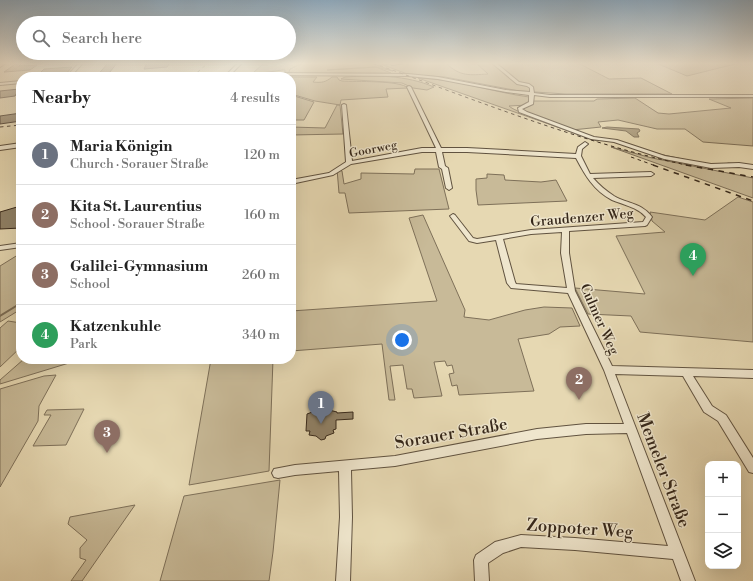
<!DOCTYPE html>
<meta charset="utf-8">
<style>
:root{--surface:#fff;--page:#f6f6f6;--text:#222;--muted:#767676;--line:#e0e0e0;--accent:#8f2418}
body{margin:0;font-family:"Libre Bodoni",serif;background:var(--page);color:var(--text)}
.controls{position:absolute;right:12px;bottom:12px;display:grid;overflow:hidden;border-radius:8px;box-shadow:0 4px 16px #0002}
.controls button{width:36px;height:36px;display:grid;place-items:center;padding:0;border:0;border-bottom:1px solid var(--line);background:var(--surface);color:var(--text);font:20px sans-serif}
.you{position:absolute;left:402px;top:340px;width:14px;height:14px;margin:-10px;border:3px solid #fff;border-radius:50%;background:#1a73e8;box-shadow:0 0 0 6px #1a73e833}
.badge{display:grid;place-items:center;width:26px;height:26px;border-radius:50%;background:var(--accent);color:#fff;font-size:13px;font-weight:700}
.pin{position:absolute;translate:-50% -33px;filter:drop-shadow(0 1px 2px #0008)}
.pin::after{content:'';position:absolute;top:21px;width:14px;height:12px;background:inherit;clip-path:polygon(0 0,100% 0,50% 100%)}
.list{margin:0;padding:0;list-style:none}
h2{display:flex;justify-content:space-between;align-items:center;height:52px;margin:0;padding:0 16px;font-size:17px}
h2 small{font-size:13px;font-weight:400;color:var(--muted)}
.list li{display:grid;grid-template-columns:26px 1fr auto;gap:12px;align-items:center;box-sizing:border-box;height:60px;padding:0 16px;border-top:1px solid var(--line)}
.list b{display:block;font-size:15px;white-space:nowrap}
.list p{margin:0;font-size:13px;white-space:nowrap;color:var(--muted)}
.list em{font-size:13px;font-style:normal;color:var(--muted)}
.icon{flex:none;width:22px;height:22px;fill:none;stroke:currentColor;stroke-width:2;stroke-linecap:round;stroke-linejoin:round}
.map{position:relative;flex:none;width:753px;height:581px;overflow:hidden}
.search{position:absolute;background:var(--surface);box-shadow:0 4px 16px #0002;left:16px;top:16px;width:280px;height:44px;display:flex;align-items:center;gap:10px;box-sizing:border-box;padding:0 14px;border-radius:22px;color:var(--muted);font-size:15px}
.panel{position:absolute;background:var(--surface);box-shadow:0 4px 16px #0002;left:16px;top:72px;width:280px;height:292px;border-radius:16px}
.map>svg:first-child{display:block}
.green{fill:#c8ba98;stroke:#7e7059}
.water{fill:#aa9c7e;stroke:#7b6d56}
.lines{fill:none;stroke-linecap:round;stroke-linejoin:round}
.stream-far1{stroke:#7b6d56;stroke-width:1}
.stream{stroke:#7b6d56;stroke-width:2}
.building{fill:#918369;stroke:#35271a}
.minor-casing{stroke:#615340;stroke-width:2}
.major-casing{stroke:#35271a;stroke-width:2}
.minor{fill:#efe6cd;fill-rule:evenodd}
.major{fill:#e6d8b2;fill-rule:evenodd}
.rail-far1{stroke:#35271a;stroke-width:1;stroke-dasharray:3.5 3.5;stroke-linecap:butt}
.rail{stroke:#35271a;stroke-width:1.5;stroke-dasharray:5.5 5.5;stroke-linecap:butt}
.labels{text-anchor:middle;stroke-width:3;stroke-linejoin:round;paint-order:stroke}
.far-street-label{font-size:12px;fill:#35271a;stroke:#efe6cd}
.street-label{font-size:14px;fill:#35271a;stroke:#efe6cd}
.near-street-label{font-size:17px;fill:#35271a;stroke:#efe6cd}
</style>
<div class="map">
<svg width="753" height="581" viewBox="0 0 753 581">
<rect width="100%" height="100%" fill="#e6d8b2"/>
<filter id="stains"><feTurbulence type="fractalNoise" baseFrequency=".005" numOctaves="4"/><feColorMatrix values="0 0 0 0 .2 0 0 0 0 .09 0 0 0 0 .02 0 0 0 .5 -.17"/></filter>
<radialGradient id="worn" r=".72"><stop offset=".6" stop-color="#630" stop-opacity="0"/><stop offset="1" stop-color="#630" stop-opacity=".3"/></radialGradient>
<path class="green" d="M264 63H371L393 71 376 67 327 70 376 67 391 73H285V70H282L262 73H253Z
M378 63 385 64 446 63C460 77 470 75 488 74L476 63H578L609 79 641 78 672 94H566L519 91 445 77 410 75Z
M656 63H739L687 76Z
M281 75H293L292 77H317L313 82C322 83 326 82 332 77H337L339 80 342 81C355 82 400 80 408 88L386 89 388 97 341 100 340 105 315 101 291 94V77H280Z
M345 77C375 75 406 75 434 87L427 90 413 88 402 83 341 79Z
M418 78C456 79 492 92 529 97V101H594L597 99 635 98 658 113 669 114 731 108 709 99 753 98V146L703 142 685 129H657L618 120 598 122 601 127 572 130 523 111 522 108 528 105 509 106C515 113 586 135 600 140L597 141Z
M291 95 314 102 304 120H291Z
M337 105H340L343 134 291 135V127L325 128Z
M611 147 652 158 753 178V198Z
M337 169 342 171 344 184 361 179V173L414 174 415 169H439L449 209 349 213 345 193H339Z
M487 174 504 175 505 180 541 182 556 180 567 201 478 205 476 190V179L487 178Z
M738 197 753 202V342L640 332 631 316 588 314 575 288 645 294 616 236 665 232 652 221 650 212 705 220Z
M423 215 465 310 464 317 489 320 525 310 544 307 572 308 580 326 560 327 549 334 518 339 534 391 459 395 457 385 452 386 449 374 454 373 452 365 447 366 445 361 434 362 442 396 414 398 412 389H407L403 365 390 366 395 400H389L382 344 291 351V311L437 301 409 218Z
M21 253V309L0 322V266Z
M8 321 21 323V347L0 367V328Z
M24 359H96L69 363 0 384V380Z
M211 359H273L269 471 189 485Z
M56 375 39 406 38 421 0 487V389L44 376Z
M84 409 66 445 33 446 51 415H44L47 410Z
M280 480 273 552 269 581H160L184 496Z
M135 505 82 581H71L86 560 80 558V548L87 540 68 524 70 517Z"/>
<path class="water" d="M607 127 639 129 640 131 637 133 639 137H634L626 131 602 128Z"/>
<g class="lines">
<path class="stream-far1" d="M287 77 290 69 303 63
M654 153 687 160
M728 163 753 165"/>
<path class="stream" d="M0 316 21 303"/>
</g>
<path class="building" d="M17 63H22L19 66 37 65 30 70 4 72Z
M108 63H117L106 77H96Z
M147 63H170L167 67 144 69Z
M72 67 65 75H58L56 77H36L44 69Z
M19 89 15 96 0 98V91Z
M21 113V121L0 124V116Z
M17 207 21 208V228L0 229V212Z
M322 401 327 404 329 410 337 412V413L353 412V419L336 420V429L333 430 334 433 326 436 325 439 321 440 316 436 309 435 310 431H306L307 414 315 411 316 405Z"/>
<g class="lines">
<defs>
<path id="minor" d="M79 63H83L70 77H66Z
M238 63H242L231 74 273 73 408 74 438 77 506 90 530 92V88L527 86 517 84 492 63H496L519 82 529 84 533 87 534 93 550 95H753V97H550L534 95 533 104 522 109 527 112 594 137 617 140 665 156 711 164 739 163 753 165V169L739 167 711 168 664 159 614 142 591 139 519 112 518 108 529 102V95L506 92 438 79 408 76 273 75 157 77 159 76 227 74Z
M391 63H404L392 65Z
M21 81V83L0 85V83Z
M409 86 411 87 441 148H467L576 154 578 147 585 142 588 144 582 149 581 156 590 174 651 172 654 174 651 176 593 178C599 185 606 191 614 196 628 204 642 203 652 217L647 225 645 226 569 231V253L575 291 612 366 753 370V378L693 376 712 406 726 415 753 458V473L749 472 718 421 704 412 683 376 615 374 695 581H681L673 559 575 550 521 547 503 553 488 563 489 581H475L474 560 476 555 495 542 521 535 575 538 668 546 627 433 586 434 537 439 395 466 351 470 352 517 350 581H336L340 517 339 471 295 475 278 478 274 477 272 473 274 469 295 465 395 456 537 429 586 424H624L604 370 568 293 511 288 507 283 496 240 477 243 469 241 450 216 453 214 455 215 473 238 477 239 531 230 643 222 646 217C637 207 624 205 612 200 594 191 585 175 576 158L467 152H442L445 166 448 168 452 188 449 190 446 188 442 169 439 167 436 152H422L351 164 333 175 291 184V180L329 173 346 162 342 105 344 104 346 105 352 161 422 148H436L407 87ZM562 232 561 253 567 288 516 284 515 282 503 239 531 234Z
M21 143V147L0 150V146Z
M21 243V247L0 250V246Z"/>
<path id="major" d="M2 63H6L0 67V64Z"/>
</defs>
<use href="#minor" class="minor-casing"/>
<use href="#major" class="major-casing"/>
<use href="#minor" class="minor"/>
<use href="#major" class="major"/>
<path class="rail-far1" d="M373 63C478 101 581 143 691 166
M192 77 208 63
M0 127 21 125
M631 157 656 166"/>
<path class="rail" d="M653 165 753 201
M686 165 753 177"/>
</g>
<linearGradient id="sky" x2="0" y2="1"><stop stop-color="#8faabe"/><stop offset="0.44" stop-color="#f4eddc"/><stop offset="1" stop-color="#f4eddc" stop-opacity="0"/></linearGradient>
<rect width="753" height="144" fill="url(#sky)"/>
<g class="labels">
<g class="far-street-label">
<text transform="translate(373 149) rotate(-11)" y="4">Goorweg</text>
</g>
<g class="street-label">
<text transform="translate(582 217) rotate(-5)" y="5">Graudenzer Weg</text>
<text transform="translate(600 319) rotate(66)" y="5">Culmer Weg</text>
</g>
<g class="near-street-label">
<text transform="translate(451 433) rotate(-10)" y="6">Sorauer Straße</text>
<text transform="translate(664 470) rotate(69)" y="6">Memeler Straße</text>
<text transform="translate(580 528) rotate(4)" y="6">Zoppoter Weg</text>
</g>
</g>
<rect width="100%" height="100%" filter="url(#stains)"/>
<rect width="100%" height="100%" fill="url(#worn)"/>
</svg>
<div class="controls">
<button>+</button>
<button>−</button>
<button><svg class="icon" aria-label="layers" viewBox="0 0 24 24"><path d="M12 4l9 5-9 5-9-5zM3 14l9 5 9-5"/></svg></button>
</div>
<div class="you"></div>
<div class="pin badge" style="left:321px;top:424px;background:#6b7280">1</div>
<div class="pin badge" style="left:579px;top:400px;background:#8d6e63">2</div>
<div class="pin badge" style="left:107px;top:453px;background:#8d6e63">3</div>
<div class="pin badge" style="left:693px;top:276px;background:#2e9e5b">4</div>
<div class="search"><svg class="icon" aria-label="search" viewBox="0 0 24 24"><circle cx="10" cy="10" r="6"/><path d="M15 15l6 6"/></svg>Search here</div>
<section class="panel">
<h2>Nearby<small>4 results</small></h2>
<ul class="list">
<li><span class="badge" style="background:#6b7280">1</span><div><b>Maria Königin</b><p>Church · Sorauer Straße</p></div><em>120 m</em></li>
<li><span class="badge" style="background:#8d6e63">2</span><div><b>Kita St. Laurentius</b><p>School · Sorauer Straße</p></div><em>160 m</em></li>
<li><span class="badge" style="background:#8d6e63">3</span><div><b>Galilei-Gymnasium</b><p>School</p></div><em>260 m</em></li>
<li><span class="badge" style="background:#2e9e5b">4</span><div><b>Katzenkuhle</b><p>Park</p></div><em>340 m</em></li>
</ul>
</section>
</div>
